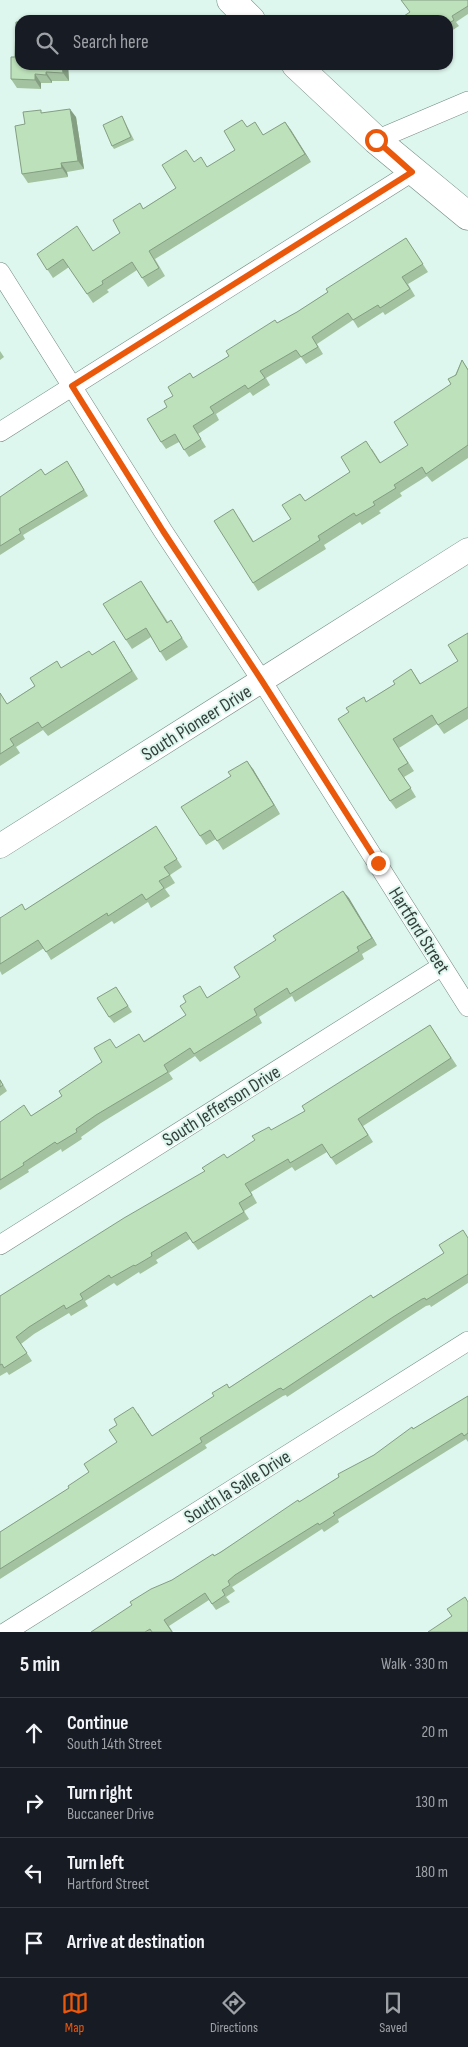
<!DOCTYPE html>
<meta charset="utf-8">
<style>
:root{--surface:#171b24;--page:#20242c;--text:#f1f3f6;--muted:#9ea1a6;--line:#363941;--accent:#ea580c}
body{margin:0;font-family:"Sofia Sans Condensed",sans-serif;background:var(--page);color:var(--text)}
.stop{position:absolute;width:15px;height:15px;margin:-11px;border:4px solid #ea580c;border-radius:50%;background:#fff}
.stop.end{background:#ea580c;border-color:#fff;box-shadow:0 1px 5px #0008}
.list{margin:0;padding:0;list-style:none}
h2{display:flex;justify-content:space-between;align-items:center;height:65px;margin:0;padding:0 20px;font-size:21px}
h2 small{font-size:16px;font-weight:400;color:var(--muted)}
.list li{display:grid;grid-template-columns:32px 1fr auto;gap:15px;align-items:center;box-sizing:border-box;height:70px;padding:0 20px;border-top:1px solid var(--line)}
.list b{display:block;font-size:19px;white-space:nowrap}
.list p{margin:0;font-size:16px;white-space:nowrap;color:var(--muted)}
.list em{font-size:16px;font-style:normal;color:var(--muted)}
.icon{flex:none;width:28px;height:28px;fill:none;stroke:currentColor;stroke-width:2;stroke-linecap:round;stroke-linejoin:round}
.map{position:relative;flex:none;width:468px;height:1632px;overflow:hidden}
.search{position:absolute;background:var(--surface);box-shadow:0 1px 4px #0004;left:15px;right:15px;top:15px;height:55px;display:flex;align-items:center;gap:12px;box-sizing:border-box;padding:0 18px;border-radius:15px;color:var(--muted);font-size:19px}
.sheet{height:345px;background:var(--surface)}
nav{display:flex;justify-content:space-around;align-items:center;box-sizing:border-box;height:70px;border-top:1px solid var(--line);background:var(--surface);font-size:14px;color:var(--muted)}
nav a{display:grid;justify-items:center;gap:2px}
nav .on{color:var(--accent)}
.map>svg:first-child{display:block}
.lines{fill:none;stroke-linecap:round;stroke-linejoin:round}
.minor-casing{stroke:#728981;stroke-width:20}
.tertiary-casing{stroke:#728981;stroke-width:25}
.secondary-casing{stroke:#728981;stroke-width:29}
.minor{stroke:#fff;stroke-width:19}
.tertiary{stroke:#fff;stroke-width:24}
.secondary{stroke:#fff;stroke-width:28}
.wall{fill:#a3c2a0}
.shaded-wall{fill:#849e82}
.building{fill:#bde1ba;stroke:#849e82}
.route{stroke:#ea580c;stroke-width:6}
.labels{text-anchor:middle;stroke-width:4;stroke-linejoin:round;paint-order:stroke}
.street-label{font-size:19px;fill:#353f3c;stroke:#def7ee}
</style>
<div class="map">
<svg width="468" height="1632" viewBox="0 0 468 1632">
<rect width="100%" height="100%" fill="#def7ee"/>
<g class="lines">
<defs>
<path id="minor" d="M376 140 468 101
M0 272 163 531 262 681 468 1007
M0 432 412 172
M0 1245 442 966
M6 1632 468 1341"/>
<path id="tertiary" d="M0 846 468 550"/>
<path id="secondary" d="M231 0 251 20
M296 65 376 140 468 216"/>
</defs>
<use href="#minor" class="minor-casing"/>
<use href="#tertiary" class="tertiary-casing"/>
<use href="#secondary" class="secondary-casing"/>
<use href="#minor" class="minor"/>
<use href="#tertiary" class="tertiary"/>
<use href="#secondary" class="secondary"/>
</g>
<path class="wall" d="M468 0V14L456 22 459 26 448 33V20L410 12Z
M68 65 69 81H52V83H41V89L17 88 11 79Z
M43 113 76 117 84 169 67 172 68 177 28 183 22 174 25 124Z
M122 116 134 140 114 149 112 146Z
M285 122 311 162 155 259 165 276 148 287 137 270 107 290 109 292 93 303 69 267 53 278 37 254 93 251 120 233 144 208 176 188 194 162 208 167 235 150 247 127 264 135Z
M406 238 428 272 408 284 415 296 385 315 383 312 358 328 353 320 317 344 323 354 306 364 301 357 266 378 270 385 253 396 250 392 216 414 219 420 198 434 206 447 189 457 179 442 166 449 161 442 167 407 173 396 194 378 229 356 277 323 297 312 328 292Z
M0 351 4 357 0 360Z
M462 360 468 369V458L432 482 427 476 400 493 402 496 379 511 381 513 362 525 360 522 324 545 326 549 258 591 253 583 239 518 254 542 291 519 305 501 350 472 372 449 381 463 408 445 451 384Z
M71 467 88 496 23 535 25 539 0 555V497L45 475Z
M141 581 168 622 171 620 188 647 166 661 151 637 132 649 126 640Z
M468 634V719L444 734 437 724 399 748 414 771 404 777 416 797 396 809 390 801 349 712 395 684 411 669 421 684 458 661Z
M114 641 138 679 48 736 43 730 16 747 20 753 0 766V693L7 704 62 668 92 655Z
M253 769 280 814 223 850 216 839 206 845 200 836Z
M156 826 182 867 170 875 175 883 165 889 170 896 151 908 148 902 114 924 112 921 51 960 44 948 2 975 0 971V918L25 910Z
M343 891 377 945 362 954 364 959 295 1002 292 996 259 1017 262 1023 200 1062 195 1056 169 1073 173 1079 101 1123 81 1137 82 1139 62 1152 61 1149 28 1170 29 1172 0 1190V1122L31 1116 62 1096 102 1062 116 1048 144 1041 186 1015 208 998 240 977 276 940Z
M116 987 132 1012 114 1023 109 1017Z
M430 1025 457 1066 363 1126 373 1142 336 1165 327 1152 295 1171 292 1167 251 1192 257 1203 244 1211 249 1219 198 1250 190 1239 156 1260 158 1263 140 1274 139 1272 117 1286 114 1283 85 1301 88 1306 71 1316 69 1313 34 1334 21 1344 32 1361 9 1375 7 1372 0 1376V1296L305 1111Z
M0 1079 7 1091 0 1096Z
M468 1237V1283L431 1307 430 1305 426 1306 398 1324 287 1397 286 1395 283 1396 205 1445 207 1448 0 1579V1532L69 1488 89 1472 117 1442 138 1413 152 1436 444 1253Z
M468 1396V1442L466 1439 338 1519 339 1522 324 1532 322 1529 240 1582 232 1587 235 1591 226 1597 230 1602 216 1610 209 1600 169 1626 173 1632H91L172 1580 214 1556 374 1455 413 1429Z"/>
<path class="shaded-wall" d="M62 65H68L69 81 63 73Z
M46 72 52 81V83L46 75Z
M35 74 41 83V89L35 80Z
M70 109 76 117 84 169 78 161Z
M285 122 291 130 311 162 305 154Z
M61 163 67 172 68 177 62 168Z
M247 761 253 769 280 814 274 805Z
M343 891 349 898 377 945 372 938Z"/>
<path class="building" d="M401 0H468V6L452 16 454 20 448 24V20H407L404 16 410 12Z
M16 22H20V65H62L63 73 46 72V75L35 74V80L11 79V57H15Z
M70 109 78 161 61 163 62 168 22 174 15 126 25 124 23 112 41 110V113Z
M122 116 131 137 112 146 103 125Z
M242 120 247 127 255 122 263 135 285 122 305 154 149 251 159 268 142 278 132 262 102 281 103 284 87 294 63 259 47 270 37 254 77 226 93 251 120 233 113 220 140 203 143 209 176 188 162 165 186 150 194 162 201 157 207 167 235 150 224 131Z
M406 238 423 264 402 277 410 289 380 308 378 305 353 320 348 313 312 337 318 347 301 357 296 350 260 371 265 378 248 389 245 385 210 407 214 413 193 426 201 439 184 450 175 434 161 442 147 419 167 407 164 401 173 396 168 387 190 373 193 378 229 356 226 351 275 320 277 323 297 312 328 292 326 289Z
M462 360 468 370V445L426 474 422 467 394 485 396 488 373 502 375 505 356 516 354 513 318 536 320 540 253 583 214 521 233 509 253 542 291 519 282 505 300 494 305 501 350 472 341 457 366 441 380 463 408 445 394 422 451 384 448 379 456 375Z
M67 461 84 490 19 529 21 533 0 546V497L41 469 45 475Z
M141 581 167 623 171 620 182 638 160 652 146 628 126 640 103 604Z
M468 633V707L438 725 432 715 393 739 408 763 398 769 411 788 390 801 338 719 349 712 346 708 364 697 366 702 395 684 393 681 411 669 420 684 458 661 448 645Z
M114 641 132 671 42 728 38 722 10 739 14 745 0 754V693L7 704 35 686 30 678 57 661 61 668 89 651 92 655Z
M247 761 274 805 217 841 210 830 200 836 181 807 231 776 228 772Z
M156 826 177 859 164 867 170 875 159 881 164 888 146 900 142 894 108 916 107 913 46 952 38 940 0 964V918L22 904 25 910Z
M343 891 372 938 357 947 359 951 290 994 287 988 254 1009 257 1015 194 1054 190 1048 164 1065 168 1072 96 1115 76 1129 77 1132 57 1144 55 1142 23 1163 24 1165 0 1180V1122L24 1105 31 1116 62 1096 59 1091 102 1062 94 1048 110 1039 116 1048 139 1034 144 1042 186 1015 180 1006 186 1002 183 996 200 986 207 998 240 977 234 967 276 940 273 936Z
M116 987 128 1006 109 1017 97 998Z
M430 1025 451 1058 358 1119 368 1135 331 1158 322 1144 290 1163 288 1159 245 1184 252 1195 239 1203 244 1212 193 1243 186 1232 151 1253 152 1256 135 1266 134 1265 111 1278 109 1275 80 1294 83 1299 66 1309 64 1305 29 1327 16 1337 27 1353 4 1368 2 1364 0 1365V1296L124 1218 205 1171 202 1168 224 1154 227 1158 255 1140 252 1136 269 1127 271 1130 305 1111 302 1106Z
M0 1080 3 1085 0 1087Z
M463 1230 468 1238V1274L426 1300 425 1298 422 1299 393 1317 283 1390 281 1388 278 1389 200 1438 202 1442 0 1569V1532L69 1488 68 1486 89 1472 84 1464 117 1442 109 1430 117 1425 114 1419 133 1407 152 1436 214 1396 212 1393 227 1384 229 1388 371 1295 373 1298 444 1253 439 1245Z
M468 1396V1433L464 1436 462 1433 333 1513 335 1515 319 1525 318 1523 235 1575 228 1581 230 1585 222 1590 225 1595 212 1604 205 1593 164 1620 172 1632H152L150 1629 145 1632H91L132 1605 130 1602 151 1589 172 1580 213 1554 214 1556 221 1552 298 1500 299 1502 339 1477 338 1474 374 1455 412 1427 413 1429Z
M465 1597 468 1602V1632H428L452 1616 447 1609Z"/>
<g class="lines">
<path class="route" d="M376 140 412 172 72 386 163 531 262 681 378 863"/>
</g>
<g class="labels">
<g class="street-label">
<text transform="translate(196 722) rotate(-32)" y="7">South Pioneer Drive</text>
<text transform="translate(420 930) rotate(58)" y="7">Hartford Street</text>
<text transform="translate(221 1105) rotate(-32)" y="7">South Jefferson Drive</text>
<text transform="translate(237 1486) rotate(-32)" y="7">South la Salle Drive</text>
</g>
</g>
</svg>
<div class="stop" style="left:376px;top:140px"></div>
<div class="stop end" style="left:378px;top:863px"></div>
<div class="search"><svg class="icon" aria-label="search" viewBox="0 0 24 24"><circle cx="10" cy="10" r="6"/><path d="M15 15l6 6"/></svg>Search here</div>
</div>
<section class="sheet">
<h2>5 min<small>Walk · 330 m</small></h2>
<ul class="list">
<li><svg class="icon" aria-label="ahead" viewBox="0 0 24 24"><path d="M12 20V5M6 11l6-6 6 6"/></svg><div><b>Continue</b><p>South 14th Street</p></div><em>20 m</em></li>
<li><svg class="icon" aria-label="right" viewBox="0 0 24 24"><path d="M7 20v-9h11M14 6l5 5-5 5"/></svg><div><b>Turn right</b><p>Buccaneer Drive</p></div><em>130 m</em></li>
<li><svg class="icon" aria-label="left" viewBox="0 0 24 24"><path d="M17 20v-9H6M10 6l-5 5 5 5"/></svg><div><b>Turn left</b><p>Hartford Street</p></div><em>180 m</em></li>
<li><svg class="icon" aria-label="arrive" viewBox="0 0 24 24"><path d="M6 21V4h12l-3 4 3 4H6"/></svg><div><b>Arrive at destination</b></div></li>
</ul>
</section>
<nav>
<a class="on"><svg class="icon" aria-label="map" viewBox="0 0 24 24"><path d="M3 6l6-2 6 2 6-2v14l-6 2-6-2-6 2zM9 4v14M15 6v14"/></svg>Map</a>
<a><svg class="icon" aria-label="directions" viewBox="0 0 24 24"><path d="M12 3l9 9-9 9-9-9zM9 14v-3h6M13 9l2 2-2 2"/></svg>Directions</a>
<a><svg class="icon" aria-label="saved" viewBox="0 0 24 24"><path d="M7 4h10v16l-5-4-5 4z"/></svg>Saved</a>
</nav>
